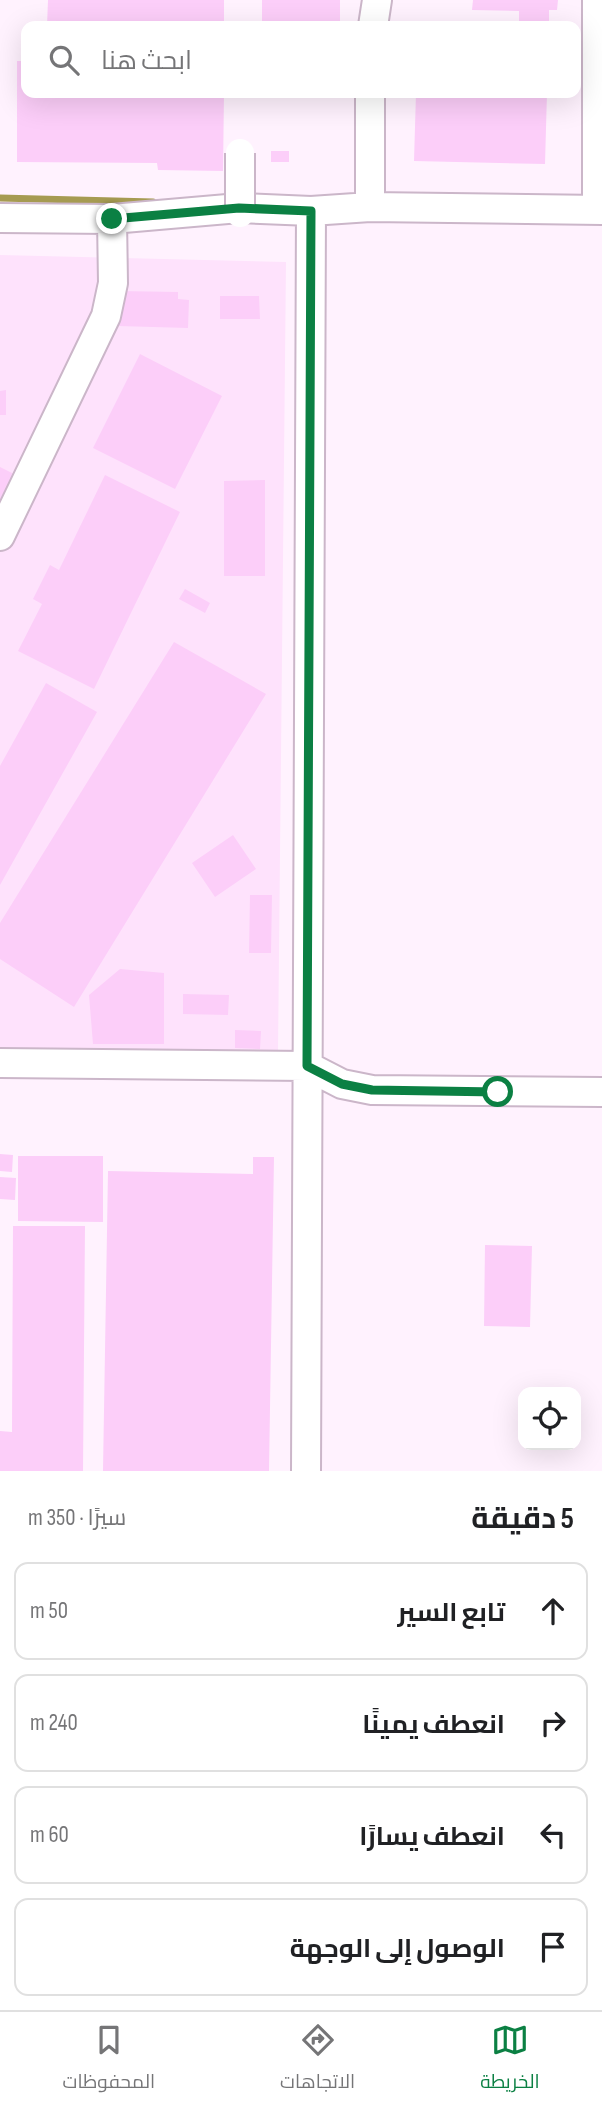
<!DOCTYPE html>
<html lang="ar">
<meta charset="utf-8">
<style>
:root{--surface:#fff;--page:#f2f2f2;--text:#202124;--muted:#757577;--line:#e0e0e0;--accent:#0b8043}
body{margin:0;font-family:"Sofia Sans Condensed",Cairo,sans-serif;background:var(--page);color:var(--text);direction:rtl}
.controls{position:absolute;right:21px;bottom:21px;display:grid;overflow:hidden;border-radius:14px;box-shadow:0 7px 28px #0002}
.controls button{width:63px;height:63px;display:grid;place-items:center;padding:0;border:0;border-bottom:2px solid var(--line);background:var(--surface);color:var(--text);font:35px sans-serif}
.stop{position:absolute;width:21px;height:21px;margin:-16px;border:5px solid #0b8043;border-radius:50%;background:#fff}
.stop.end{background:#0b8043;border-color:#fff;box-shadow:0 2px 7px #0008}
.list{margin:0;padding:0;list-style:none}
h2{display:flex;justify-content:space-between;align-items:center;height:91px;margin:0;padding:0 28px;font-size:30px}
h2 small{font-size:23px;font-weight:400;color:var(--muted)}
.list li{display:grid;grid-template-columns:46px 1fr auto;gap:21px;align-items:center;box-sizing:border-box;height:98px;margin:0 14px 14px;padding:0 14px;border:2px solid var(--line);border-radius:14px}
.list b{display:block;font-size:26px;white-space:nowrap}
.list em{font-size:23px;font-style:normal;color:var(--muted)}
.icon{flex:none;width:38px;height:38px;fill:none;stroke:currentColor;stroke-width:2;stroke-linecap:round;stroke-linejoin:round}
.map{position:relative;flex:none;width:602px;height:1471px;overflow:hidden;direction:ltr}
.search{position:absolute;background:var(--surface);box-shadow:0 7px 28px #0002;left:21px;right:21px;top:21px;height:77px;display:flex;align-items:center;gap:18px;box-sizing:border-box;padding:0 24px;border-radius:14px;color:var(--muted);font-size:26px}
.sheet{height:539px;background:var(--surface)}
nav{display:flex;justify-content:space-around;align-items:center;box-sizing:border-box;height:98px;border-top:2px solid var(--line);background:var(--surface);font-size:19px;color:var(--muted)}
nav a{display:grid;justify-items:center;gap:4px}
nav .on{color:var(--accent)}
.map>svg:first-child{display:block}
.built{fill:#fee2fc}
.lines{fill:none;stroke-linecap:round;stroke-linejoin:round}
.stream{stroke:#a69b52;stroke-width:7}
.building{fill:#fccef9}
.minor-casing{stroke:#cbb6c9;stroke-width:32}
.minor{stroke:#fff;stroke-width:28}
.minor-bridge-casing{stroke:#cbb6c9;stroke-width:32;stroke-linecap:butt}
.minor-bridge{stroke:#fff;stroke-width:28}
.route{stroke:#0b8043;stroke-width:9}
</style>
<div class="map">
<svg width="602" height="1471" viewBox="0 0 602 1471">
<rect width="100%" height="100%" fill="#fff2fe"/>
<path class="built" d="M0 255 286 262 278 1052H0Z"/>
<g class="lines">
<path class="stream" d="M0 198 153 202"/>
</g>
<path class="building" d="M48 0H224V26H47Z
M262 0H340V26H262Z
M473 0H558L557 10H549V26H519V11L472 10Z
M17 61H26V93H224L223 171 158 170 157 163 17 162Z
M416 93H547L545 164 414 161Z
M271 151H289V162H271Z
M119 291 178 292V299L189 300 188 328 118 326Z
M220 296H259L260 319H220Z
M140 354 222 396 175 489 93 448Z
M6 390V415H0V391Z
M0 467 14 474 0 504Z
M105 475 180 512 94 689 18 651 42 604 33 599 50 565 59 570Z
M265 480V576H224V481Z
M185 589 210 603 205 613 179 599Z
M174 642 266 694 74 1007 0 959V923Z
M46 683 97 712 0 885V766Z
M233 835 256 869 215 897 192 863Z
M250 895H272L271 953H249Z
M120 969 164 973V1044H93L89 995Z
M183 994 229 995 228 1015 183 1014Z
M235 1030 261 1031 260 1049 235 1048Z
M0 1154 13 1155 12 1172 0 1171Z
M18 1156H103V1222L18 1221Z
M253 1157H274L269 1471H103L108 1171 253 1174Z
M0 1177 16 1178 15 1200 0 1199Z
M13 1226H85L83 1471H0V1431L12 1432Z
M485 1245 532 1246 530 1327 484 1326Z"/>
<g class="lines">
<defs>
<path id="minor" d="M597 0V210
M373 26 377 0
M370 207V93
M0 218 112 219 239 208 311 211 370 207 602 210
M0 536 106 316 113 283 112 219
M0 1063 307 1066 342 1084 372 1090 602 1092
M306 1471 311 211"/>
</defs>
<use href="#minor" class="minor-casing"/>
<use href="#minor" class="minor"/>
<defs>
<path id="minor-bridge" d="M240 213V153"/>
</defs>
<use href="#minor-bridge" class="minor-bridge-casing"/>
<use href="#minor-bridge" class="minor-bridge"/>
</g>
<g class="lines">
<path class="route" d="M112 219 239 208 311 211 307 1066 342 1084 372 1090 498 1092"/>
</g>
</svg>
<div class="controls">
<button><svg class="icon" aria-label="locate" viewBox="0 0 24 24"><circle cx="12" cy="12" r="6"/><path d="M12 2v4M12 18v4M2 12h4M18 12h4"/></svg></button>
</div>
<div class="stop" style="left:498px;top:1092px"></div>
<div class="stop end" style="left:112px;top:219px"></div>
<div class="search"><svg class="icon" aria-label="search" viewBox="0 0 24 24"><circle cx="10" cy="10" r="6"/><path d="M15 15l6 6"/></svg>ابحث هنا</div>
</div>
<section class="sheet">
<h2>5 دقيقة<small>سيرًا · 350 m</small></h2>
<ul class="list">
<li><svg class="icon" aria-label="ahead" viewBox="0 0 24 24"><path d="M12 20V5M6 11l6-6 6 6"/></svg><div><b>تابع السير</b></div><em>50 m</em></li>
<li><svg class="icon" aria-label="right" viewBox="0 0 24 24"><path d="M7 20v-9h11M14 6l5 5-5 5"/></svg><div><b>انعطف يمينًا</b></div><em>240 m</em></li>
<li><svg class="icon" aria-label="left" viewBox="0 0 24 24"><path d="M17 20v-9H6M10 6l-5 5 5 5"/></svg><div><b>انعطف يسارًا</b></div><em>60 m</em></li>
<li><svg class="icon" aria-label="arrive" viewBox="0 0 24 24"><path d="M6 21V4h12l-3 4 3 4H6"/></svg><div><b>الوصول إلى الوجهة</b></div></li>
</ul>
</section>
<nav>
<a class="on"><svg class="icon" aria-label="map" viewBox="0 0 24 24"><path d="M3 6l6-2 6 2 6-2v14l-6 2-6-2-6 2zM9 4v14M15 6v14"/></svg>الخريطة</a>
<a><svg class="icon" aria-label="directions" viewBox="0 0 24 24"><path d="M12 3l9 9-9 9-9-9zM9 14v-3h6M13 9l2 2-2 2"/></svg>الاتجاهات</a>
<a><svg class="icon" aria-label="saved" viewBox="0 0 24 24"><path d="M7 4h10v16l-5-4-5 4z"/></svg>المحفوظات</a>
</nav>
